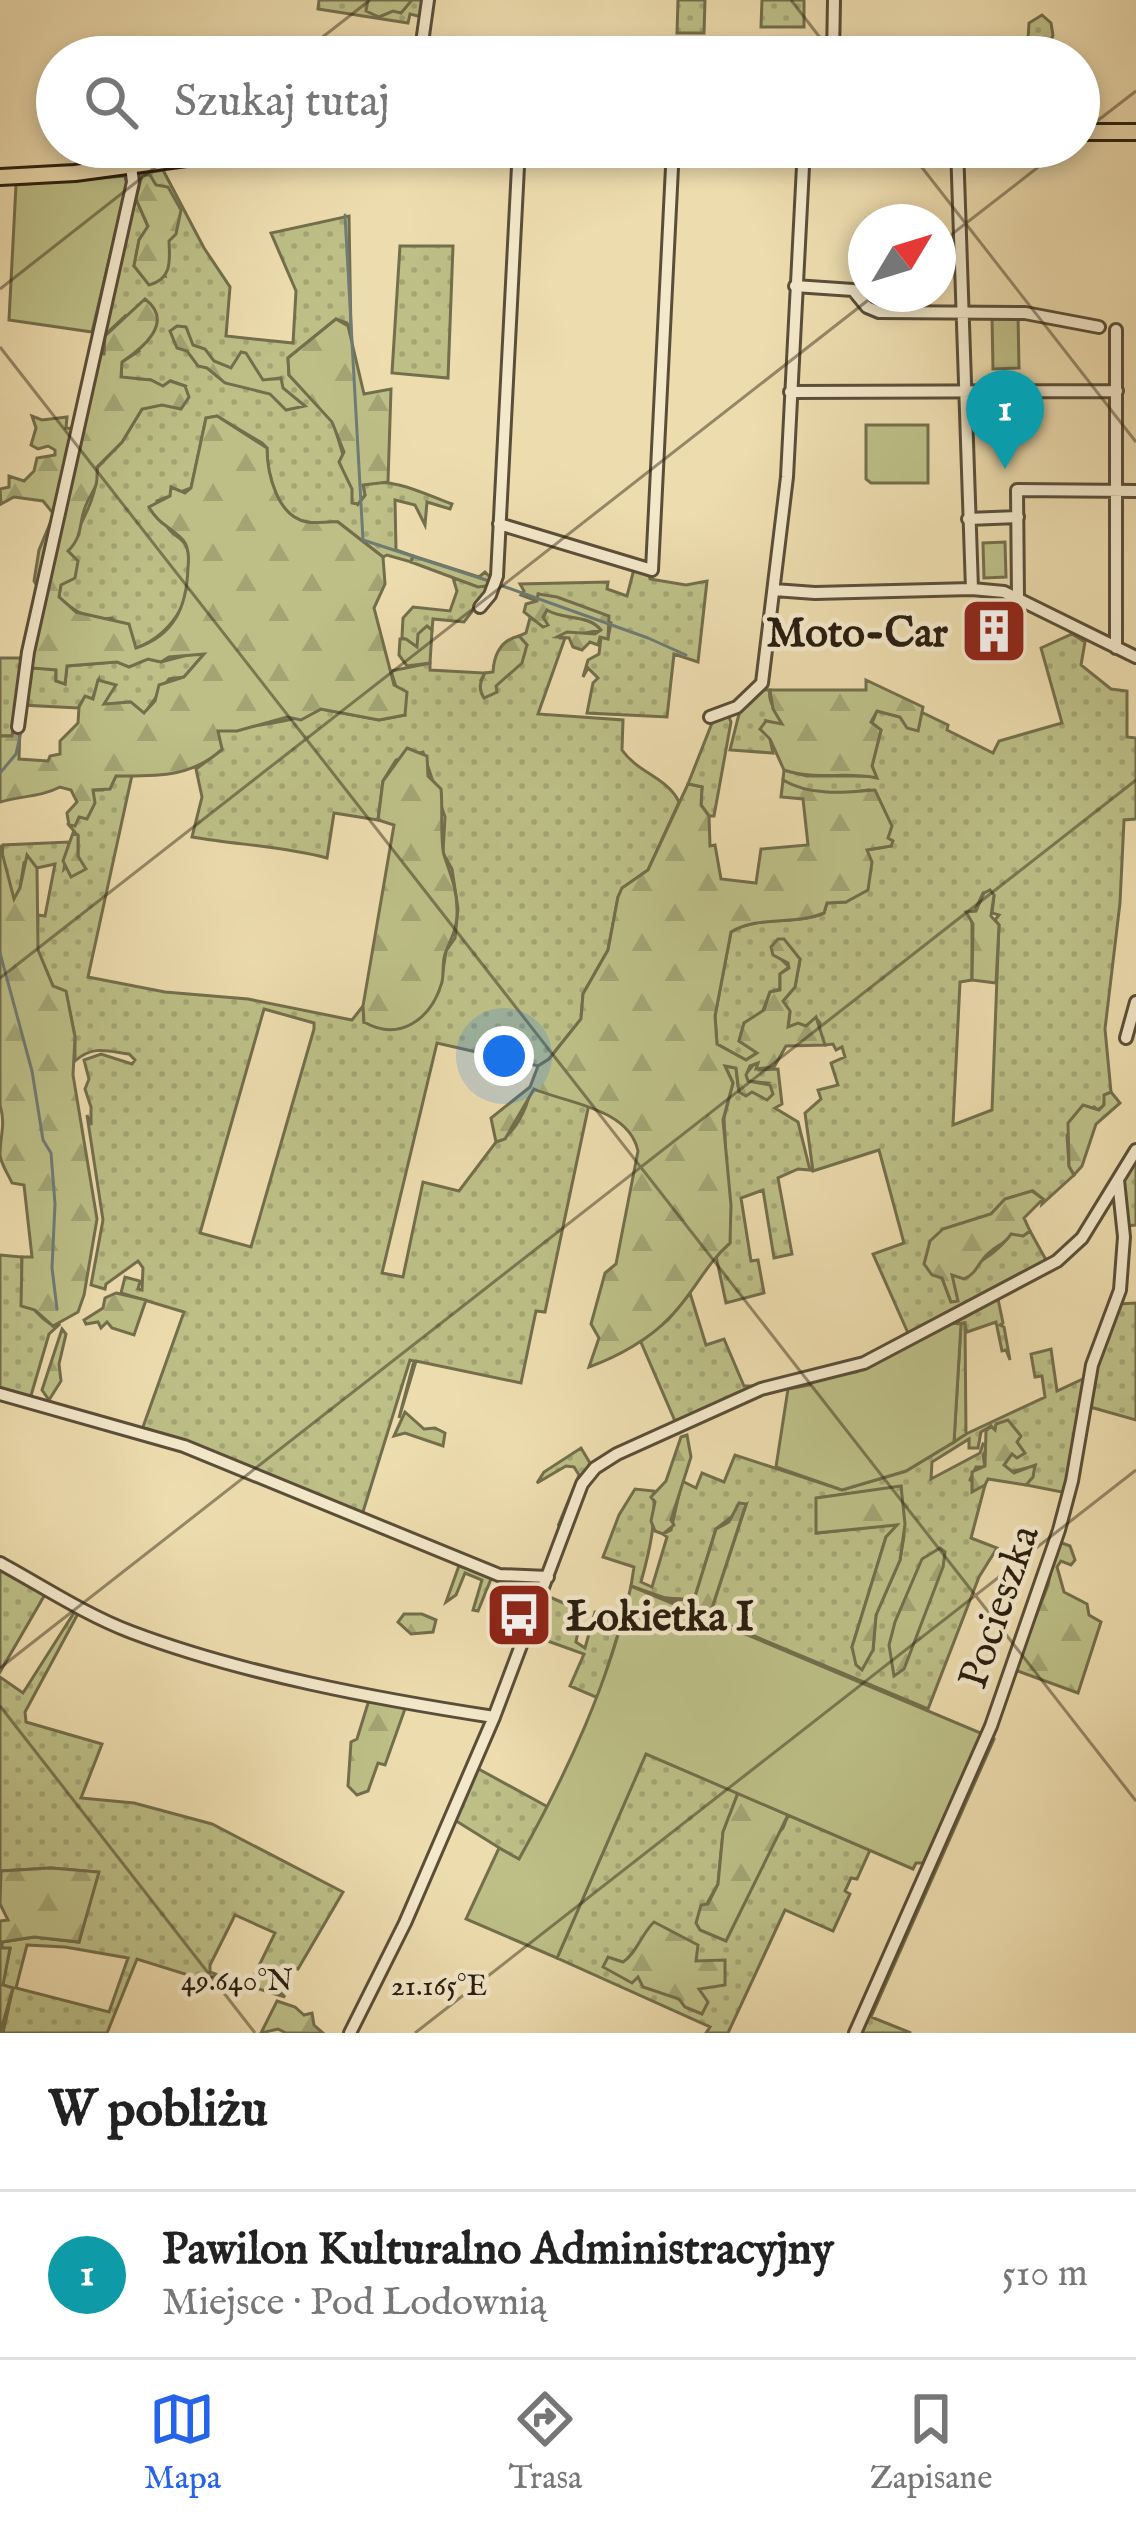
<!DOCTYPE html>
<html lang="pl">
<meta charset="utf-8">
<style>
:root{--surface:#fff;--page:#f6f6f6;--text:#222;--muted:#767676;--line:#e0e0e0;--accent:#2563eb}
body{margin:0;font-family:"IM FELL English",serif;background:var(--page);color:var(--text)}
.compass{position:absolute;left:848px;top:204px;width:108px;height:108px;border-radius:50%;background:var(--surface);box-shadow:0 6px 18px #0003;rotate:52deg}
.you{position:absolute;left:504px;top:1056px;width:42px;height:42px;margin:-30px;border:9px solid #fff;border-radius:50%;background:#1a73e8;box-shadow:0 0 0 18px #1a73e833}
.badge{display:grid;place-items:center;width:78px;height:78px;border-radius:50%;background:var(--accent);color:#fff;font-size:39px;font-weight:700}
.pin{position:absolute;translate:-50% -99px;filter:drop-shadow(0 3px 6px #0008)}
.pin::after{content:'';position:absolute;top:63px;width:42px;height:36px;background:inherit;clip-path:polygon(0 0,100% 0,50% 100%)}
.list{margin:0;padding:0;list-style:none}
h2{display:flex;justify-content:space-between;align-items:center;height:156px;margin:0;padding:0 48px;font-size:51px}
h2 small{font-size:39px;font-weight:400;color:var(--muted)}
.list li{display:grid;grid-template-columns:78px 1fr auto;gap:36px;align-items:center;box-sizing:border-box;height:168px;padding:0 48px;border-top:3px solid var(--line)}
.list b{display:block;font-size:45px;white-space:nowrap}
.list p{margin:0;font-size:39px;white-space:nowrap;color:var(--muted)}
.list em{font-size:39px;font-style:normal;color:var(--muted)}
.icon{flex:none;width:66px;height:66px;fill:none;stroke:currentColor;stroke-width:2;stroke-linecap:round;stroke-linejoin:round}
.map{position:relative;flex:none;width:1136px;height:2033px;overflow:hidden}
.search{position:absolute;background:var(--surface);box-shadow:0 6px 18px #0003;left:36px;right:36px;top:36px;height:132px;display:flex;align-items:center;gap:30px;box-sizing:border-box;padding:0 42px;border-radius:66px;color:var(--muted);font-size:45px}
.sheet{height:324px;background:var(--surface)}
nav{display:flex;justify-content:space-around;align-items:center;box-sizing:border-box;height:168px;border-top:3px solid var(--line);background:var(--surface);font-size:33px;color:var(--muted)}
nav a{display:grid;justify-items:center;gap:6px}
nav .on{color:var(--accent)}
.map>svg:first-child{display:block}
.grass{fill:url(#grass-dots);stroke:#736e4c;stroke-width:3;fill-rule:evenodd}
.forest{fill:url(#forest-firs);stroke:#736e4c;stroke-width:3}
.green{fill:#bdbf87;stroke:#736e4c;stroke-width:3}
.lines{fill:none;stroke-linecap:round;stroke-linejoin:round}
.stream{stroke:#6f7b73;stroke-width:3}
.minor-casing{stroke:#5a4e38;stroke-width:16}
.major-casing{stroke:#291e10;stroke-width:20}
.minor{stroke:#f3e8ca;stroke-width:10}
.major{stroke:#eddcae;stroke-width:14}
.ticks{fill:none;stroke:#291e10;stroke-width:3;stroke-opacity:0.45}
.labels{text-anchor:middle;stroke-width:9;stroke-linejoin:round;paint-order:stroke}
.poi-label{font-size:42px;font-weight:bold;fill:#291e10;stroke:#f3e8ca;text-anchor:end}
.street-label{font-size:42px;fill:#291e10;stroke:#f3e8ca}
.ticks-label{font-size:30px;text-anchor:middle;fill:#291e10;stroke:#f3e8ca;stroke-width:9;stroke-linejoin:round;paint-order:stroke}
</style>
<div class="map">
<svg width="1136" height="2033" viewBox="0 0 1136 2033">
<defs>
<pattern id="grass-dots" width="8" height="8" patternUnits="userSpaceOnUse" patternTransform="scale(3)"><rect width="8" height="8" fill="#bdbf87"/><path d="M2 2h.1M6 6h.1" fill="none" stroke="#a2a474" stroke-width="1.8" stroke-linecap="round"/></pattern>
<pattern id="forest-firs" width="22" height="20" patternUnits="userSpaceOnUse" patternTransform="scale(3)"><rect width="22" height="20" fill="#bdbf87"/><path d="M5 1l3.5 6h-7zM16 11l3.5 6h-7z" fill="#a2a474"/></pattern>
</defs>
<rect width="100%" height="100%" fill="#eddcae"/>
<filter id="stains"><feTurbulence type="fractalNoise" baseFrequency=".00167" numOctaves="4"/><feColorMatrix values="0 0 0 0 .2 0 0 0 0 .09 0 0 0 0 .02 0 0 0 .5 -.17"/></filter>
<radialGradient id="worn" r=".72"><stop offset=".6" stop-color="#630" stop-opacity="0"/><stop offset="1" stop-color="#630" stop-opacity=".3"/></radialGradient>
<path class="grass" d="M319 0H423L422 17 410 14 408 23 318 9Z
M678 0H705L704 33H677Z
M762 0H804V27H761Z
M1042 15 1051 23 1053 35 1045 57H1027L1029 23Z
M163 170 204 248 230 287 226 336 293 343 296 291 271 233 349 216 351 334 347 323 336 319 288 358 289 375 333 422 358 504 365 495 363 485C392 476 424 494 452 504L450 509 427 502 425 525 415 505 395 500 396 550 413 556 411 562 387 555 383 557 338 522C328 522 316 524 307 522 277 517 267 473 267 448L262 443 217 416 206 418 191 488 157 501C160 510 163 521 168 528 174 537 183 537 187 548 201 589 174 635 136 648L112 618C89 621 75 612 59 597 61 581 63 562 69 548 81 522 98 497 97 468L122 442 142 409 162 404 185 386 171 381 163 387 151 380 121 378 122 362 139 351 125 316 105 335 104 355 96 354 136 175ZM139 189 165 276 134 266 139 240 148 227 136 199Z
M400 246H453L448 378 392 373Z
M634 569 649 574 650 579 686 585 707 581 698 662 674 654 667 717 587 713 593 683 598 678 588 668 583 677 588 660 599 654 601 637 608 638 611 623 539 594 537 601 521 595 524 591 520 584 608 582 607 589 627 596Z
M453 578 491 587 464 622 433 619 432 630 427 627 419 644 413 647 402 637 403 618 413 607 450 611 457 591Z
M547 609C562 620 589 614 601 630L559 638H565L538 714 623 720 622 750C638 773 668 778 679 802L648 870 623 888 618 897 608 950 583 994 581 1019 549 1059 538 1066 437 1043 382 1273 403 1277 423 1182 459 1191 496 1142C514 1136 527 1109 530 1091L533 1089 589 1104 545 1312 536 1311 521 1383 416 1361 399 1418 414 1361 410 1360 362 1515 143 1427 184 1312 121 1293 125 1277 140 1281 138 1289 142 1290 143 1268 138 1261 106 1284 105 1289 91 1285 103 1220 87 1115 91 1125V1107L85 1089 89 1079 84 1060 101 1054 132 1064 135 1060 129 1054C107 1051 93 1045 75 1061V1037L66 992 53 986 37 949 38 915 45 916 55 864 37 868 24 863 20 888 14 900 2 858 3 845 69 842 64 869 78 856V836L69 825H75L92 790H103L116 776 132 775 88 977 165 992 248 999 352 1020 363 1006 364 1022 441 984 446 951 455 938 458 909 452 869 443 853 445 817 423 752 396 760 383 781 378 820 334 813 327 858C282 846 238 845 192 837L202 797 196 769 222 750 217 731C240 728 303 721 321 709L379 720 405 715 391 671 430 663V670L485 673 481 680 496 686 527 645 519 636 526 633 530 618 536 621 543 618ZM264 1009 314 1023V1029L251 1247 200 1233Z
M1072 634 1085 642 1081 665 1111 689 1127 691V737L1136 738V819L1124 820 1120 903 1105 1029 1111 1092 1105 1095 1104 1105 1098 1110 1094 1107 1067 1135 1069 1166 1074 1175 1042 1204 1043 1199 1033 1191 1005 1199 991 1214 943 1229 942 1278 951 1302 952 1276C971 1269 1001 1251 1011 1233L1023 1236 1030 1231 1046 1260 908 1333 873 1254 904 1243 879 1150 813 1171 805 1113 821 1099 818 1090 838 1085 831 1063 845 1057 842 1047 836 1050 833 1044 825 1045 817 1031 820 1023 816 1018 806 1026 788 1028 790 1012 783 1001 795 987 800 960 778 956 789 967 780 974V989L770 992 762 1013 744 1023 739 1041 758 1052 746 1060 717 1044 715 1016 731 932C759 915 793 926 824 913L827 903 846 902 867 850 891 846 869 790 841 794 794 790 783 780 784 770 807 776H876L872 766 881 730 872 723 877 711 900 717 907 727 918 730 921 712 948 725 947 730 993 753 999 741 1062 723 1041 648ZM983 893 994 896 992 913 999 915 995 920 999 925 992 1110 953 1125 960 982 972 980V917Z
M199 652 205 653 184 677 169 679 144 714 130 702 104 705 99 680 92 700 85 697 78 708 22 705 28 663 32 668 56 669V681L65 684 67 666 148 659 161 662Z
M0 658H25L12 736H0Z
M759 690H770C767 705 780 712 782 726L766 721 773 753 730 750 741 706Z
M727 713 731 722 714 816H709L701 805 702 787 688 784 714 718Z
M755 1063H759V1070L778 1069 782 1104 775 1108 798 1122 810 1170 798 1169 778 1178 792 1254 774 1258 763 1190 741 1198 751 1261 758 1260 764 1293 726 1303 716 1256 730 1243 724 1118 733 1083 725 1066 736 1068 738 1086 749 1092 767 1083 748 1081 745 1075Z
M1136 1160V1225L1125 1226 1121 1185Z
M0 1255 22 1257C21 1289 25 1308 53 1326L60 1324 49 1334 30 1399 0 1392Z
M690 1293 706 1345 724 1339 744 1386H754L675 1421 640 1340 668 1320Z
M998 1299 1003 1323 1000 1325 1004 1327 1010 1360 1006 1350 1002 1351 996 1322 967 1332 964 1323 951 1325Z
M1136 1303V1420L1090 1407 1073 1494 1092 1374 1119 1304Z
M1051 1349 1057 1391 1087 1377 1067 1493 1026 1485 1035 1466 1010 1472 1004 1465 1018 1439 995 1432 991 1426 981 1432 978 1448H969V1439L932 1462 931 1479 980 1453 983 1444 988 1447 983 1455 985 1467H976L970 1480 979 1486 985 1485 971 1538 997 1548 979 1577 928 1709 709 1617 746 1505 716 1529 694 1600 665 1598 631 1586 634 1567 603 1557 619 1515 635 1489 654 1491C655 1525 651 1546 641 1582L652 1587 667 1537 663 1534 671 1530 682 1481 696 1488 702 1473 724 1482 735 1455 842 1490 906 1471 966 1434 1045 1397 1042 1376 1035 1377 1031 1354ZM901 1487 904 1536 900 1560 876 1615 873 1650 852 1647 886 1537 899 1524 817 1533V1498Z
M581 1448 590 1463 558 1526 579 1475 574 1467 566 1466 537 1483 544 1472Z
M461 1560 493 1574 478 1611 473 1610 482 1580 465 1573 456 1595 446 1602Z
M0 1566 47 1591 0 1672Z
M545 1595 582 1611 576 1642 585 1648 595 1612 624 1615 598 1698 570 1686 584 1654 531 1635Z
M77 1608 80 1610 25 1712 26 1722 102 1744 81 1798 134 1803 212 1824 343 1892 298 1969 290 1967 280 1992 285 1997 249 1986 275 1933 235 1915 210 1965V1972L218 1975 204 1980 137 1959 107 2033H3L13 1988 2 1985 10 1949 1 1948 2 1942 34 1937 79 1942 98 1872 51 1868 1 1871 0 1881V1677L23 1693ZM27 1945 65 1947 128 1958 109 2012 16 1988Z
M989 1736 994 1739 871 2017 911 2033H858Z
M646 1753 738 1793 723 1832 718 1884 696 1923 783 1828 788 1815 870 1850 857 1879 851 1878 845 1891 850 1894 833 1931 785 1910 728 2033H706L710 2027 557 1958Z
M475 1767 548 1807 519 1860 453 1819Z"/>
<path class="forest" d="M368 0H412L401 13 393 11 379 17 366 11Z
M142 175H150L156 185 168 187 181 210 176 234 169 241C170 261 172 279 149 285L134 266 139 240 148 226 136 199Z
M145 299C175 322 143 348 122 362L121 377 151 380 163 386 170 381 185 386 189 397 181 409 162 405 142 409 122 442 97 467C98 491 94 486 86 505 78 523 84 535 68 551L78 561 75 578 61 585 59 597 76 612 129 624 136 648C175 635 187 606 188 567 189 558 189 547 183 540 171 527 158 524 149 507L170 496 171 487 185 493 191 488 206 418 217 416 267 448C267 473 277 517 307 522 316 524 328 521 338 522L383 557 385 584 374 608 394 685 407 692 405 715 379 720 321 709 301 720 287 717 237 731H218L222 749C191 778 156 776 116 776L110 789 93 790 95 803 87 819 79 817 75 826 69 825 67 813 77 802 71 790 60 787C41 797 20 796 0 802V736H12L15 723 20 725 19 759 48 761 50 756 60 754V741L78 723 79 707 85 696 93 699 98 680 116 685 104 704 131 702 144 713 155 701 159 685 184 677 204 654 169 657 161 662 148 659 129 667 117 662 67 666 65 684 56 681V670L32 668 39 589 34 581 39 550 51 521 57 518 43 501 14 497 1 504 0 489 9 487V476L24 481 34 471 37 458 55 455V450L48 446 38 449 31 445 36 428 32 416 42 420 67 417 66 428 79 429 96 354H104L105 336Z
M336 319 348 326 364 394 391 389 388 482 363 485 365 495 358 504 352 503V489L339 462 344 452 332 422 289 375 288 358Z
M177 326 186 327 193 345 205 349 214 361 231 368 241 352 246 353 263 380 281 378 283 388 305 406 286 410 270 394 225 383 207 368 198 366 187 351 177 348 170 331Z
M413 556 479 577 485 572 492 579 486 586 478 587 411 562Z
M538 594 557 597 609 616 608 639 600 637 598 645 590 642 582 650 573 647 569 638 557 637 567 632 595 634 601 630C589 614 562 620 547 610L543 617 548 625 543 627 524 612 526 604 537 601Z
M427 626 432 630 430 663 407 666 399 655 400 639H406L417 647 418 634Z
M519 636 527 645 522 663 496 686 497 692 484 698C478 689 480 682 485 673L493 672C494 655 501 640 519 636Z
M866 680 923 707 918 731 907 728 900 717 877 711 871 722 881 730 872 766 877 778C846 771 815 781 784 770L770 739 760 729 766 721 782 724 773 709 770 690H866Z
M407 748 427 756 428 776 441 789C443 806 440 842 444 855 450 873 457 889 457 909 458 928 451 938 445 954 442 963 444 973 442 982 431 1020 399 1042 364 1022L363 1006 394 825 378 820 383 781Z
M783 780C810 796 842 793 875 790L892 826 888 838 893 841 891 846 867 850 872 862 868 890 846 902 827 903 824 913C793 926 759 915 731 932L715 1016 717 1044 746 1060 757 1053 739 1041 744 1023 764 1010 770 992 780 990V974L789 968 788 963 773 955 771 947 778 939H784L800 959 795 987 783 1001 790 1011 788 1027 798 1023 806 1026 816 1017 825 1045 786 1046 774 1067 756 1069 758 1063 750 1066 746 1075 748 1081 770 1085 773 1094 767 1100 752 1092 746 1096 739 1092 736 1068 725 1066 733 1083 723 1120 731 1205 730 1243C705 1265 693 1294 670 1317 650 1339 617 1357 589 1367L599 1338 591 1324 605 1273 616 1264 638 1151C629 1108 566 1103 534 1089L505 1139 496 1142 491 1118 530 1087 538 1066 549 1059 581 1019 583 994 608 950 618 897 622 888 648 870 688 784 702 787 701 805 709 816 710 846 715 845 721 879 756 883 761 849 808 845 803 799 781 797Z
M73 833 78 835V856L86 869 71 877 63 861Z
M0 845 14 899 20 888 27 855 37 868 38 950 53 986 66 991 75 1037 73 1075 97 1219 84 1295 78 1312 53 1326 35 1310 21 1306 22 1257H32L24 1185 12 1183C8 1174 1 1164 0 1155 0 1135 6 1125 0 1105Z
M990 890 994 895 991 916 999 925 996 983 972 980 973 924 966 912 976 911 984 893Z
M1111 1092 1120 1103 1096 1124 1082 1166 1074 1175 1069 1166 1068 1123 1083 1105 1099 1110 1104 1105V1095Z
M1032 1191 1043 1199 1024 1218 1030 1231 1023 1236 1011 1234C1005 1244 999 1244 990 1252 978 1261 978 1273 964 1279L952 1275 958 1301 951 1302 942 1278 932 1275 924 1264 930 1241 943 1229 991 1214 1005 1199Z
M116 1293 146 1300 134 1335 112 1328 107 1322 101 1328 98 1322 86 1324 84 1320 103 1308 105 1298Z
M965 1323 966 1434 954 1442 961 1324Z
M62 1329 66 1334 59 1364 61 1381 49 1400 42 1390Z
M405 1412 424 1429 435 1428 445 1433 443 1446 405 1433 394 1436Z
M1008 1420 1021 1436 1017 1442 1025 1453 1017 1458 1012 1454 1004 1465 1014 1473 1035 1465 1033 1477 1026 1485 988 1479 985 1485 972 1492V1472L985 1466 986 1431 991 1426 995 1430 996 1424Z
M687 1435 691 1457 671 1520 674 1525 663 1534 655 1531 651 1521 655 1502 651 1497 666 1481 681 1437Z
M901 1486 905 1524 900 1560 876 1615 873 1650 862 1670 856 1665 852 1647 886 1537 897 1525 816 1533V1498Z
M739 1503 746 1504 709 1617 665 1598 694 1600 716 1529 729 1522Z
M1062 1543 1070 1546 1075 1560 1071 1565 1061 1561 1057 1567 1064 1592 1087 1604 1089 1615 1101 1622 1078 1693 1015 1670 1048 1585 1055 1550Z
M940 1548 945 1552 943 1567 904 1669 894 1676 889 1645 895 1622 922 1559Z
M404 1614H422L436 1620 433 1632 411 1634 398 1622Z
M369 1700 406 1706 385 1765 378 1763 368 1791 357 1795 348 1786 351 1742 357 1739Z
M738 1793 788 1815 726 1941 700 1930 696 1923 701 1905 708 1904 718 1884 723 1832Z
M51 1868 99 1872 79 1942 34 1937 2 1942V1948H10L3 1985 13 1988 0 2033V1921L8 1920 0 1904 1 1871Z
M654 1922 698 1945 696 1961 725 1960V1985L699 1989 708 2002 702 2014 685 2007 679 1999 643 1987 638 1977 632 1983 603 1967 608 1957 623 1962C636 1954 642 1933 654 1922Z
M277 2001 295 2007 304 2015 312 2013 314 2025 323 2033H286L278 2029 261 2033Z"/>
<path class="green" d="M125 176 127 184 92 332 9 320 16 185Z
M1018 315 1019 368 993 369 992 316Z
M866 425H928V483H871L866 479Z
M1005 542 1006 577 984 578 983 543Z
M950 1323 961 1324 954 1442 906 1471 842 1490 776 1467 788 1389 810 1385 813 1379 856 1372Z
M631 1586 983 1734 923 1863H916L913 1869 646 1754 557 1958 466 1919 499 1848 519 1859C567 1773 609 1683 631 1586Z"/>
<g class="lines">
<path class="stream" d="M345 215 363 540 492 582
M497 584 648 638 686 655
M0 773 16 754 22 727
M0 953 32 1071 43 1140 51 1153 55 1204 52 1268 57 1309"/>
<defs>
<path id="minor" d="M420 57 428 0
M833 57 834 0
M957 147 972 589
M795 286 853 290 867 307 879 312 1025 313 1099 327
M1116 330V648
M790 392 1117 391
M968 519 1018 517
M499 524 652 570 673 147
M774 590 815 593 972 589 1004 592 1136 657
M1018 597 1017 490 1136 491
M480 607 490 595 497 576 519 147
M710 717 737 707 762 683 787 477 804 147
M18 727 28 652 133 182 131 166
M1126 1038 1136 1002
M0 1394 184 1446 499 1575 548 1577
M0 1563C42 1586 86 1615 131 1632 242 1674 377 1699 494 1717
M350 2033 405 1923 494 1717 582 1484 595 1468 617 1454 761 1389 864 1363 1057 1261 1082 1238 1136 1150
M855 2033 991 1726 1059 1530 1072 1481 1092 1365 1120 1290 1124 1237 1118 1180"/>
<path id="major" d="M1079 132H1136
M0 177 75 173 269 147"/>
</defs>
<use href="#minor" class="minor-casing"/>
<use href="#major" class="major-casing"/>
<use href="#minor" class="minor"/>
<use href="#major" class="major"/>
</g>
<path class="ticks" d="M791 0 835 57M297 57 370 0M1079 135 1136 91M906 147 1136 442M938 245 1064 147M0 289 181 147M0 347 1136 1801M0 978 876 294M0 1668 1136 780M0 1706 255 2033M415 2033 1136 1470"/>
<defs>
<symbol id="building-square" viewBox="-11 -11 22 22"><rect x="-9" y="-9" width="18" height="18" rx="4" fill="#8f2418" stroke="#f3e8ca"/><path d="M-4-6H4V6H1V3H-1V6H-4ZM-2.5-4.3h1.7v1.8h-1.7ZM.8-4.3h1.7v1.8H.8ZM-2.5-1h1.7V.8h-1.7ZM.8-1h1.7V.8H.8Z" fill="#fff"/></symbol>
<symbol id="bus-square" viewBox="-11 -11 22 22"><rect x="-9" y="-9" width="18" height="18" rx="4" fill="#8f2418" stroke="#f3e8ca"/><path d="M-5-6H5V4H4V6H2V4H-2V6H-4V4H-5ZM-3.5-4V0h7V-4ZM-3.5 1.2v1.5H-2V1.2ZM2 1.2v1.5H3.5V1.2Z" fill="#fff"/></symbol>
</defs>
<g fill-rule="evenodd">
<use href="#building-square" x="956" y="593" width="76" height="76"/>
<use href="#bus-square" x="481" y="1577" width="76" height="76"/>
</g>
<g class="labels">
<g class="poi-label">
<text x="948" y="646">Moto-Car</text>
<text x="566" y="1630" text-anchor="start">Łokietka I</text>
</g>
<g class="street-label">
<text transform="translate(997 1606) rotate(-71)" y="15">Pocieszka</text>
</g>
</g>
<g class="ticks-label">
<text x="237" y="1990">49.640°N</text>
<text x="439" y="1995">21.165°E</text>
</g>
<rect width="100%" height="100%" filter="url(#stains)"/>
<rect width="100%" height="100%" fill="url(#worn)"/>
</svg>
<svg class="compass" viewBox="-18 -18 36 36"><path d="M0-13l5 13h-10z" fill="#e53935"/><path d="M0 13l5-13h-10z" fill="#767676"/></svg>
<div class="you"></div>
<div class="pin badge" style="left:1005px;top:469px;background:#0f9aa8">1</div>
<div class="search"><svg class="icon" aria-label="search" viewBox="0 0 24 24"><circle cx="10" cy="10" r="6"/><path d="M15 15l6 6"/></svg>Szukaj tutaj</div>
</div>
<section class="sheet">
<h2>W pobliżu<small></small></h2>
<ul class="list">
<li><span class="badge" style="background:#0f9aa8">1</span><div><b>Pawilon Kulturalno Administracyjny</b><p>Miejsce · Pod Lodownią</p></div><em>510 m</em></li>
</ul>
</section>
<nav>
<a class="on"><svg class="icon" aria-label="map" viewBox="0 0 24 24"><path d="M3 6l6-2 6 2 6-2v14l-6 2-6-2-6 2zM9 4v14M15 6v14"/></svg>Mapa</a>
<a><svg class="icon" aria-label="directions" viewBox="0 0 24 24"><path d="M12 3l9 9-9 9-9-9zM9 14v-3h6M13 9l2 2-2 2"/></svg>Trasa</a>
<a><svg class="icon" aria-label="saved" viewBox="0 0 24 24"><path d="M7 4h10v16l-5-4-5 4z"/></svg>Zapisane</a>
</nav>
